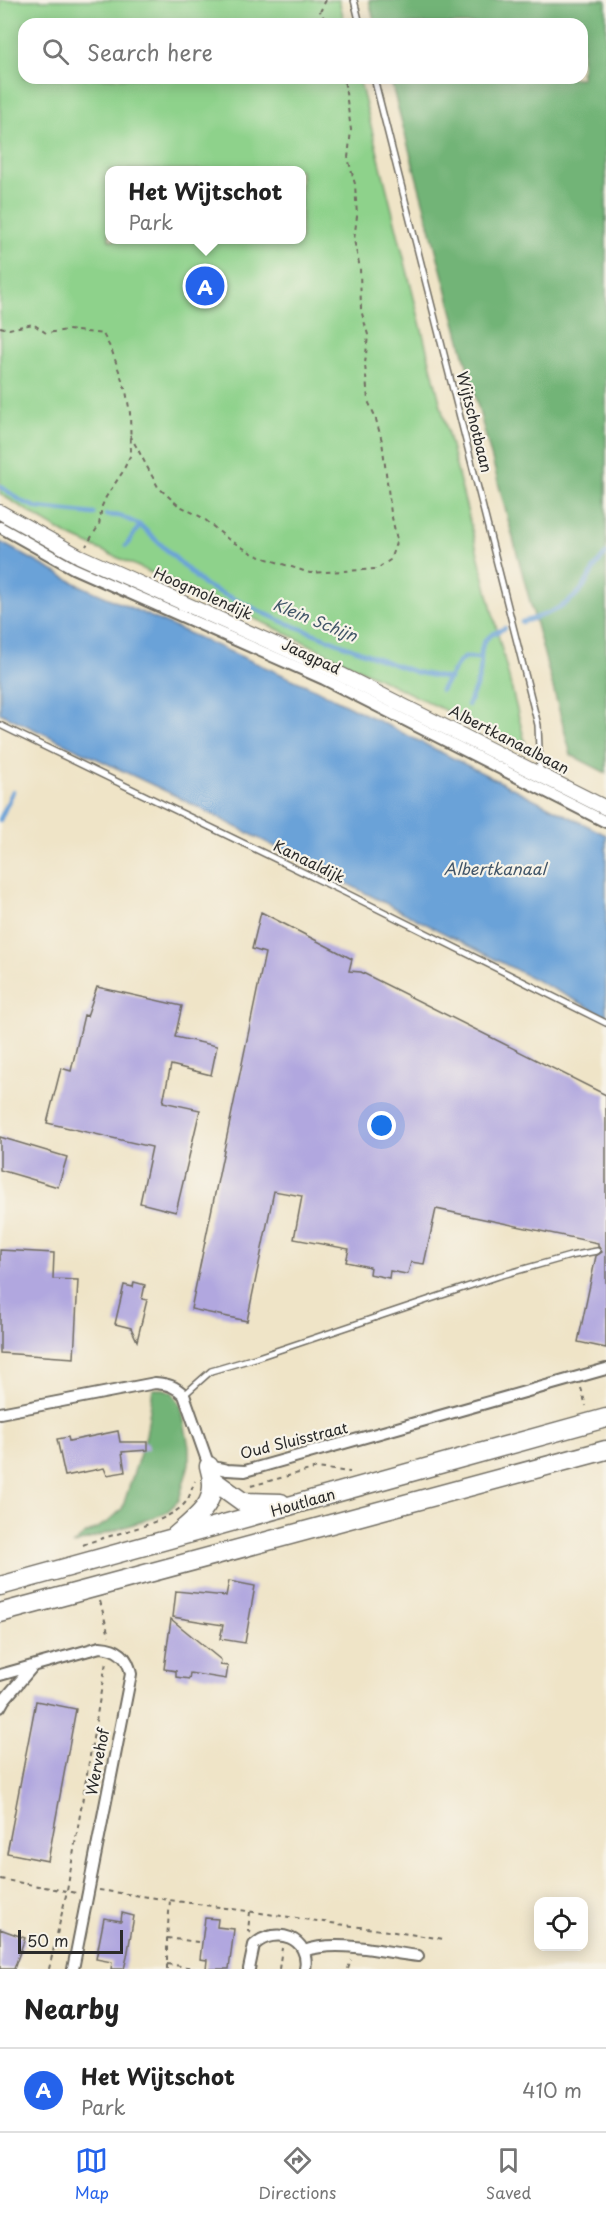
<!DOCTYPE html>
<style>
:root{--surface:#fff;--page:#f6f6f6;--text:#222;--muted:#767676;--line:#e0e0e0;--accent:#2563eb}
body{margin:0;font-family:"Playpen Sans",sans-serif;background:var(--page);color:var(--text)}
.controls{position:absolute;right:18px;bottom:18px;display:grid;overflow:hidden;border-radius:12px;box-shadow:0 3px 15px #0003}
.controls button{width:54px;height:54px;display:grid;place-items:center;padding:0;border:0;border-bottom:2px solid var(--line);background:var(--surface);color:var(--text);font:30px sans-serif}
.scale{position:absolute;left:18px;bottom:15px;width:105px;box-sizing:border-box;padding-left:6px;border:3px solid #2b2b2b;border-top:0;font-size:16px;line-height:21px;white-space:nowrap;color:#2b2b2b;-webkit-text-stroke:4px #f7f3e8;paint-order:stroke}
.you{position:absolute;left:382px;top:1126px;width:21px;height:21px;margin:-15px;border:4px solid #fff;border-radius:50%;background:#1a73e8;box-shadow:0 0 0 9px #1a73e833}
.badge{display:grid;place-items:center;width:39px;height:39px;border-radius:50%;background:var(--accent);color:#fff;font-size:20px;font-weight:700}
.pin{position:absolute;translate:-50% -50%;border:3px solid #fff;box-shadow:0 2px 6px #0006}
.popup{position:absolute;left:105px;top:166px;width:201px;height:78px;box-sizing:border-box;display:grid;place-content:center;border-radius:12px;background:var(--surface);filter:drop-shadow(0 2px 4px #0005);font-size:20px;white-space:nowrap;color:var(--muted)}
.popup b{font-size:22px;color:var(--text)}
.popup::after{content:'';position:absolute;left:50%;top:100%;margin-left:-12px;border:12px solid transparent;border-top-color:var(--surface)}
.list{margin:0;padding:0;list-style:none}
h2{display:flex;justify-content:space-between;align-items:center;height:78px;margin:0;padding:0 24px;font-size:26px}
h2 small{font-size:20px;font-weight:400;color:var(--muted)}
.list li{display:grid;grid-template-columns:39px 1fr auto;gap:18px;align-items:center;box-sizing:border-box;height:84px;padding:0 24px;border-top:2px solid var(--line)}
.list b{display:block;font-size:22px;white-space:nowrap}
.list p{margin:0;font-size:20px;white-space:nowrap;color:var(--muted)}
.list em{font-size:20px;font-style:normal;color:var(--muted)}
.icon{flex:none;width:33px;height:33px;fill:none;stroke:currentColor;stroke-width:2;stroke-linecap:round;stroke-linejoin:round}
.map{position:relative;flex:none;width:606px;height:1969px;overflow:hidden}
.search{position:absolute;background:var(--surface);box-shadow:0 3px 15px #0003;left:18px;right:18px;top:18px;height:66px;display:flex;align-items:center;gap:15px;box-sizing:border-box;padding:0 21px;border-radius:18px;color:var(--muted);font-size:22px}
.sheet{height:162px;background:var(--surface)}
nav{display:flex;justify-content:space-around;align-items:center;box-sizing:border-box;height:84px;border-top:2px solid var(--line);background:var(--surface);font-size:16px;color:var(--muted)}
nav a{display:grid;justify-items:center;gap:3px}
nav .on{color:var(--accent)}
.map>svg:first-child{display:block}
.green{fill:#8ed28b;stroke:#5c7e5b;stroke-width:1.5;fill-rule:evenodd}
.forest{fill:#72b477;stroke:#4e7051;stroke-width:1.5}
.water{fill:#6aa2d8;stroke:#4a6682;stroke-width:1.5}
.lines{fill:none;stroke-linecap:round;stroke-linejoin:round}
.stream{stroke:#6aa2d8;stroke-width:4.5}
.building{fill:#b1a7df}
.service-casing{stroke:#706c62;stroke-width:8}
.minor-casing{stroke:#706c62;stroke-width:14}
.tertiary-casing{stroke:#706c62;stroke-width:16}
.primary-casing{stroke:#706c62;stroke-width:21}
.path{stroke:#706c62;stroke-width:2;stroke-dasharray:4.5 4.5;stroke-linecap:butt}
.service{stroke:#fff;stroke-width:5}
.minor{stroke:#fff;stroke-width:10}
.tertiary{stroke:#fff;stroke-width:14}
.primary{stroke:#fff;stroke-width:18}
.labels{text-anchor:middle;stroke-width:4.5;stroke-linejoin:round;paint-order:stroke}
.street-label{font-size:15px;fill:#2b2b2b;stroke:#f7f3e8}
.water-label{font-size:16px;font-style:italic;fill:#415568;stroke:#f7f3e8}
</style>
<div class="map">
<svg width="606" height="1969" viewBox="0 0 606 1969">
<rect width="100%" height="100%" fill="#f7f3e8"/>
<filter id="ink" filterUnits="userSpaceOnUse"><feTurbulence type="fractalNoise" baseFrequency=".0167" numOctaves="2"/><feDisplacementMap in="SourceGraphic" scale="12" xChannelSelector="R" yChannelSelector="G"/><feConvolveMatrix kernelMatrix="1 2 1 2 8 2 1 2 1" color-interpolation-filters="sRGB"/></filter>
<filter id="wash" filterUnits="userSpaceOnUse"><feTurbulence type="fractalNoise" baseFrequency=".008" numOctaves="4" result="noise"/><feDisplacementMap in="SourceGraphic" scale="24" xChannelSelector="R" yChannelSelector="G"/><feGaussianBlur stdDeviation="1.35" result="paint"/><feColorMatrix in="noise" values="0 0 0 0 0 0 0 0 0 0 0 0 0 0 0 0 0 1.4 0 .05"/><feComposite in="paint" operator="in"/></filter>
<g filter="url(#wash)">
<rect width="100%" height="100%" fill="#efe4c7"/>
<path class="green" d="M0 0H339L345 24H24V78H359L527 750 275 628 67 535 0 494ZM109 170H301V240H109Z"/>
<path class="forest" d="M369 0H606V773L571 755 390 78H582V24H375Z
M153 1389H164L172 1392 181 1405 189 1447V1464L179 1500 166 1513 72 1545 84 1535 108 1522 122 1509 146 1435Z"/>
<path class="water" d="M0 542 79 585 317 690 606 835V1016L174 795 0 713Z"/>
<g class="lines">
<path class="stream" d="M0 486 23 502 38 508 94 514
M106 515 120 516 140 525
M126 546 140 525 204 585 279 620 390 663 415 672 449 679
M522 622C545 616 570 606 584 586 591 575 596 563 606 554
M441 690 459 662 465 657 479 658
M468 705C472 695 478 684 480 673 483 646 475 641 505 628
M0 820 13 791"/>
</g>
<g id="blocks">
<path class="building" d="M261 912 352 959 349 971 361 972 606 1095V1348L578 1342 596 1256 602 1252 598 1246V1243L436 1209 424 1264 411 1262 408 1273 406 1274 390 1271 389 1278 369 1274 370 1267 346 1262 349 1249 294 1239 302 1196 274 1191 247 1321 191 1309 265 953 252 949Z
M97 987 182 1006 175 1037 217 1046 211 1075 171 1065 163 1102 200 1110 176 1212 140 1203 152 1147 47 1123 61 1068 71 1071 84 1015 87 1016Z
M0 1137 67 1157 58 1187 0 1170Z
M0 1250 54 1253 53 1279 78 1280 74 1358 0 1353Z
M134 1282 145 1285 142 1299 147 1300 137 1341 131 1328 115 1324 124 1285 133 1287Z
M118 1431 120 1442H148V1450L122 1452 125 1472 107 1475 104 1468 65 1476 57 1439 68 1437 69 1441Z
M229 1581 255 1586 245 1643 220 1639 223 1625 173 1617 176 1591 226 1596Z
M171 1619 221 1660 220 1665 228 1666 226 1679 190 1673 189 1679 176 1677V1671L164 1669Z
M36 1701 76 1709 48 1861 7 1853Z
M122 1913 134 1916 127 1957 124 1969H111L112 1962 96 1959 104 1918 121 1921Z
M205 1918 218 1919 217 1927 234 1929 229 1969H206L207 1960 200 1959Z
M0 1929 25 1938 14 1969H0Z"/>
</g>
</g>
<g filter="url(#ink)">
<use href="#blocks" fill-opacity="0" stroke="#706c62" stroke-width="1.5"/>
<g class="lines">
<defs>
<path id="service" d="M354 0 360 24
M374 78 538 725 540 773
M0 725 350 895 606 1023
M184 1395 211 1371 255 1358 499 1276 570 1256 597 1251"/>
<path id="minor" d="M0 527 73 568 324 679 606 822
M0 1413 155 1383C168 1384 175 1386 184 1395L209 1466 227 1470 245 1471 606 1369
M0 1675 100 1647C118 1648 128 1657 131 1674L73 1969
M0 1707 4 1700 33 1666
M304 1951C337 1939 383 1952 418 1956
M249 1969 254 1945C276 1925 311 1938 305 1969"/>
<path id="tertiary" d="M0 512 79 556 330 669 606 808"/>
<path id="primary" d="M214 1481 243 1502 281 1503
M175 1536C201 1513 220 1502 209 1466
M0 1586 606 1418
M0 1613 606 1450"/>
</defs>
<use href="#service" class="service-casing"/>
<use href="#minor" class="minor-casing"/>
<use href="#tertiary" class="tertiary-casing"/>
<use href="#primary" class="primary-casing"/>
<path class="path" d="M326 0 320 12 328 24
M0 327 9 329 33 324 46 333 68 330 103 334 112 351 126 391 130 413 131 454 122 473 106 497 102 506 99 525 86 546
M130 435 158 487 178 505 203 518 228 539 255 555 310 573 377 569 390 560 397 540 391 513 382 441 375 416 368 401 365 364 368 335 361 310 360 268 354 240 357 216 355 184 348 158 351 130 344 78
M581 1388 586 1406
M251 1486 317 1468 350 1472
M83 1545C111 1533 173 1524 188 1499 191 1493 192 1487 195 1481
M100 1601 109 1636
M0 1879 77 1893
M99 1890 444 1939
M250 1912 248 1931 252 1933
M167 1938 198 1942
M167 1964 194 1968
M49 1969 67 1891 106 1662
M167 1969V1938L170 1900
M279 1969 282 1948
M348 1969 351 1960"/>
<use href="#service" class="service"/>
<use href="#minor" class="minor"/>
<use href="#tertiary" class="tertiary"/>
<use href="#primary" class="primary"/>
</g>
</g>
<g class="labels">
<g class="street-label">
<text transform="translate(474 422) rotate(76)" y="5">Wijtschotbaan</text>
<text transform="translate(203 594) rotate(24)" y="5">Hoogmolendijk</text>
<text transform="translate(311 657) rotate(25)" y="5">Jaagpad</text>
<text transform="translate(509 740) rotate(27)" y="5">Albertkanaalbaan</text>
<text transform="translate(309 862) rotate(26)" y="5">Kanaaldijk</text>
<text transform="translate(294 1441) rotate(-14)" y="5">Oud Sluisstraat</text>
<text transform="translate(303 1503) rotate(-16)" y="5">Houtlaan</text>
<text transform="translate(98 1762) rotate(-79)" y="5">Wervehof</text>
</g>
<g class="water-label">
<text transform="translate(315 620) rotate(22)" y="6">Klein Schijn</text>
<text x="495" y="875">Albertkanaal</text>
</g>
</g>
</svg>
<div class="controls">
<button><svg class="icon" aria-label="locate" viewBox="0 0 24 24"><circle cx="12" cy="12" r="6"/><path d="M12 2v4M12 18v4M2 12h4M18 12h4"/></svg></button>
</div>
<div class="scale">50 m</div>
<div class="you"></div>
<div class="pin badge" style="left:205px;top:286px">A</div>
<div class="popup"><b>Het Wijtschot</b>Park</div>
<div class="search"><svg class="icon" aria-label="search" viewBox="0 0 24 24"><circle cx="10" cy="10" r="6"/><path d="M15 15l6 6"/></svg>Search here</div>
</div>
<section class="sheet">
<h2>Nearby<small></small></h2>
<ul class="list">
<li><span class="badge">A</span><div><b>Het Wijtschot</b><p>Park</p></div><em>410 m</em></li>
</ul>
</section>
<nav>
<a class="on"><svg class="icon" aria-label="map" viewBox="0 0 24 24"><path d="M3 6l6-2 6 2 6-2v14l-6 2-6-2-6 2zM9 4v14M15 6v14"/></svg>Map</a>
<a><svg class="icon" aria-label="directions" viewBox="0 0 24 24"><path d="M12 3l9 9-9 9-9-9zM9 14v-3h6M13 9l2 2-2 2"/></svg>Directions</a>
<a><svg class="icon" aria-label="saved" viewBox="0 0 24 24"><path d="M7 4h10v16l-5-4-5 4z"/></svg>Saved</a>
</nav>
